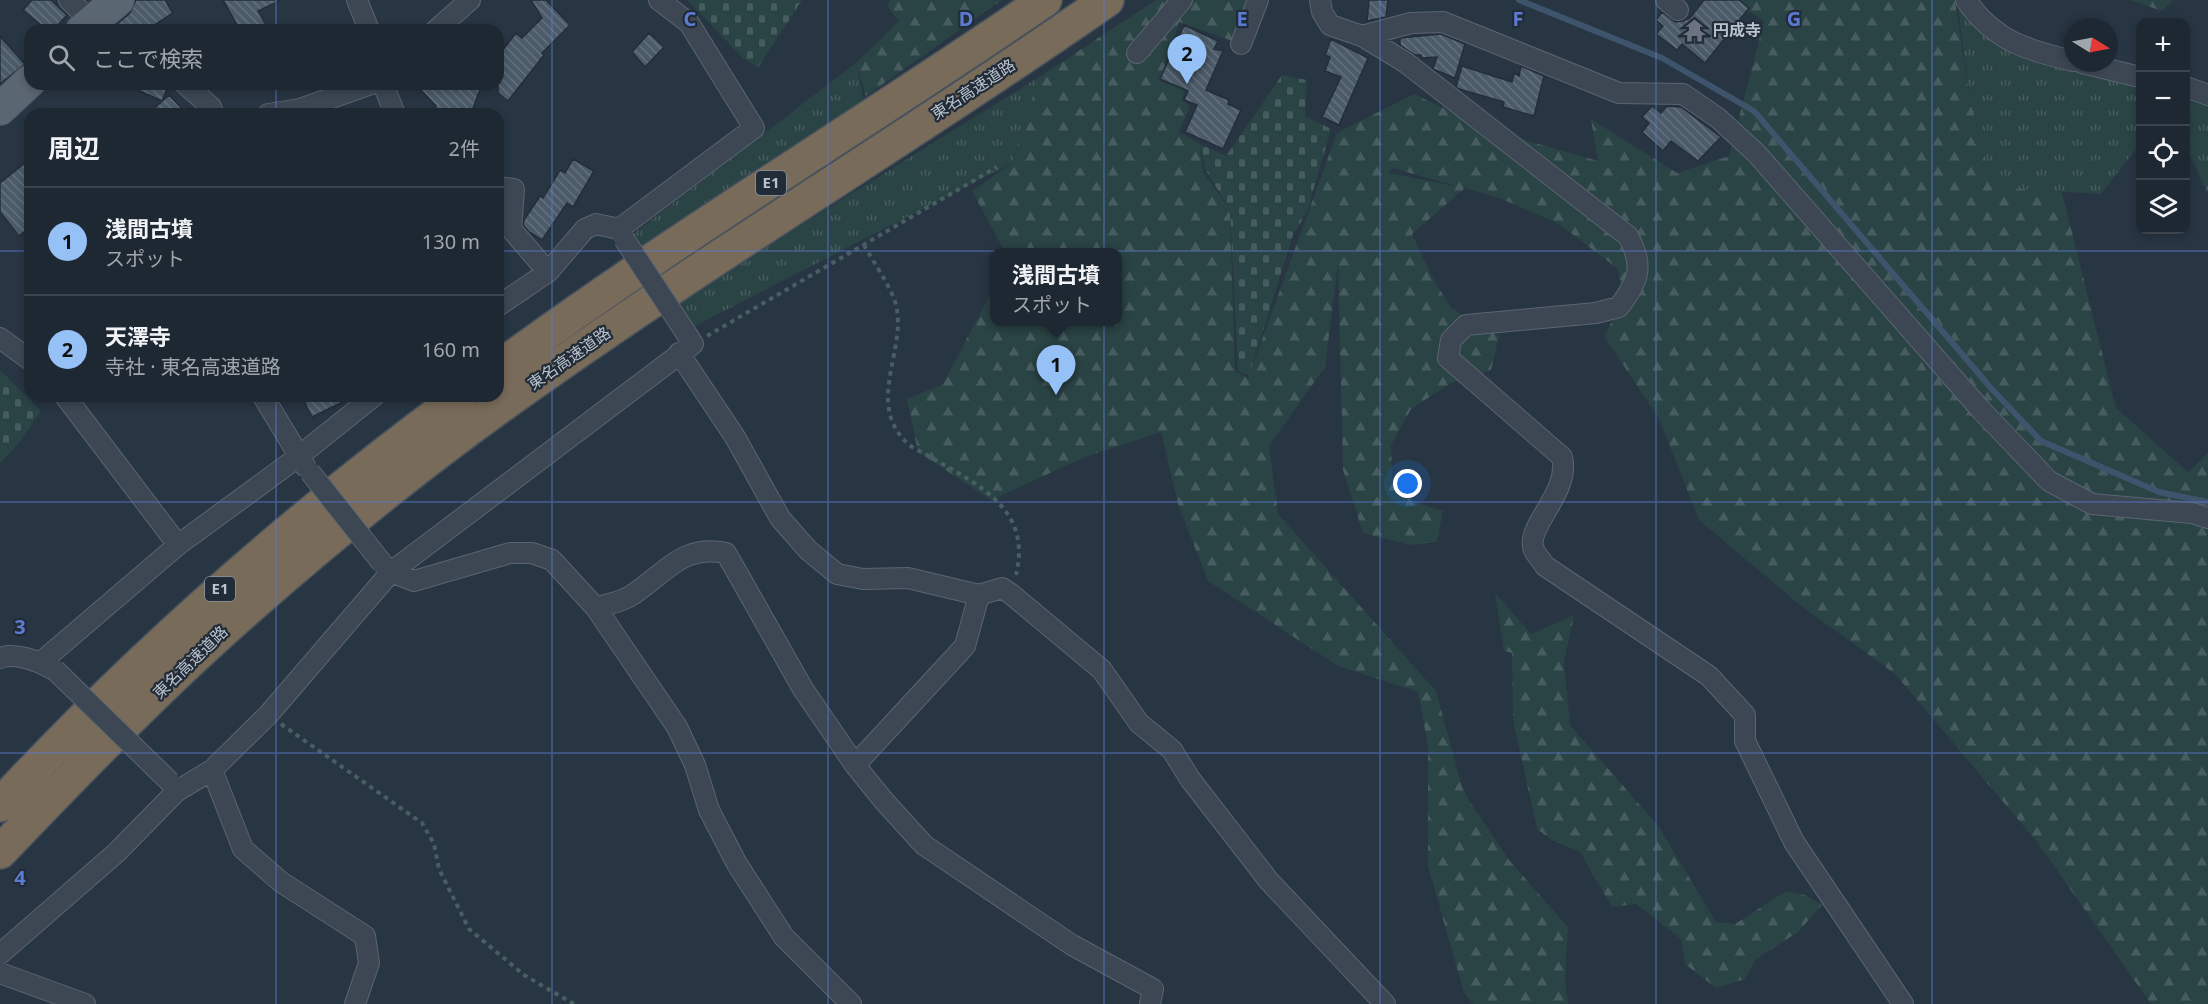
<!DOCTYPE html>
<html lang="ja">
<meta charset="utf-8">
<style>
:root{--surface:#1e2832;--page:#2b343e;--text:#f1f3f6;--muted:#a1a6ac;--line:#3c444d;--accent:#95c1f7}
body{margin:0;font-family:"Noto Sans","Noto Sans JP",sans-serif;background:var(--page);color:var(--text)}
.controls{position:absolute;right:18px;top:18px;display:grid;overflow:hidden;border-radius:12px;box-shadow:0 3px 9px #0003}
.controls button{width:54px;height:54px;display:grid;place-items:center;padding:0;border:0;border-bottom:2px solid var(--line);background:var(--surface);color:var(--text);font:30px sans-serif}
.compass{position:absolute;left:2064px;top:18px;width:54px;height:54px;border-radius:50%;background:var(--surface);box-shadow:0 3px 9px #0003;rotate:100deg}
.you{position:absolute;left:1408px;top:484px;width:21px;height:21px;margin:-15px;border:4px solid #fff;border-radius:50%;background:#1a73e8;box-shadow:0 0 0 9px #1a73e833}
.badge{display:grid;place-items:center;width:39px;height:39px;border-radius:50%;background:var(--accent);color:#111;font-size:20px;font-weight:700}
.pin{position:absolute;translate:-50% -50px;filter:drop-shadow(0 2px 3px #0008)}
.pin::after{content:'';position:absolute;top:32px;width:21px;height:18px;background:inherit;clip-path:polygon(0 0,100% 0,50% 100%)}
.popup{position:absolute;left:990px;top:248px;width:132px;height:78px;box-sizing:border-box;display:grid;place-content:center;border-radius:12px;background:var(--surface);filter:drop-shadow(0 2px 4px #0005);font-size:20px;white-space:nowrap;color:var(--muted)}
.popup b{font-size:22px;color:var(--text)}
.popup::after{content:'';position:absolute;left:50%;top:100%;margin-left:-12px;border:12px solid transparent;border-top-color:var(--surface)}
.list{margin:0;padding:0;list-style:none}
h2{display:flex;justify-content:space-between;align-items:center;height:78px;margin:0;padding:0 24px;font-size:26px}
h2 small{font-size:20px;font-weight:400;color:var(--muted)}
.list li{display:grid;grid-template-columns:39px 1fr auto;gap:18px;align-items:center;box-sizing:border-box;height:108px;padding:0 24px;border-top:2px solid var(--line)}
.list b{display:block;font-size:22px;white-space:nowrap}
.list p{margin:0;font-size:20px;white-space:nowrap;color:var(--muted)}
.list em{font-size:20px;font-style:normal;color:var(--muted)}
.icon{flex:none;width:33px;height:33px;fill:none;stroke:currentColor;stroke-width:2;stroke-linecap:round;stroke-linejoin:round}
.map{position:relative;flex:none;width:2208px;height:1004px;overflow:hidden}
.search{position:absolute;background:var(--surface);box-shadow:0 3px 9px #0003;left:24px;top:24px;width:480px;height:66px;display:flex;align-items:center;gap:15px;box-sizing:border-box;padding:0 21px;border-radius:18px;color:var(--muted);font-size:22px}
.panel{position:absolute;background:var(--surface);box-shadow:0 3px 9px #0003;left:24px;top:108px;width:480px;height:294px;border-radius:18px}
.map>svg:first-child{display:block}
.grass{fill:url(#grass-tufts)}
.forest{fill:url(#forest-firs);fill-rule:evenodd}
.cemetery{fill:url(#cemetery-stones)}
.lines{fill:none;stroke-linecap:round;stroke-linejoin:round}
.stream{stroke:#3e546c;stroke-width:6}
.building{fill:url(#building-back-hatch);stroke:#232e3a;stroke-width:1.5}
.minor-casing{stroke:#5b6570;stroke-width:22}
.primary-casing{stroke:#46505c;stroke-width:34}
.motorway-casing{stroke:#47525d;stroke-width:36}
.path{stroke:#485f61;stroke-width:4;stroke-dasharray:4.5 4.5;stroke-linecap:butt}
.minor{stroke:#3c4753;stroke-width:20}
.primary{stroke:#5b6673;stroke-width:32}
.motorway{stroke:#796b5a;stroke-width:33}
.minor-bridge-casing{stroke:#5b6570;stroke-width:22;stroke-linecap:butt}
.minor-bridge{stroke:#3c4753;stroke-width:20}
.grid{fill:none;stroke:#5c7cd4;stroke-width:1.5;stroke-opacity:0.55}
.labels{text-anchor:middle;stroke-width:4.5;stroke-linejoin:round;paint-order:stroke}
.shield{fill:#212c38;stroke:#8c95a0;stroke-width:1.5}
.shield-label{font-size:15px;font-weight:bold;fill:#bac2cd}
.poi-label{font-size:16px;font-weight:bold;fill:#bac2cd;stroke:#212c38;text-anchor:start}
.street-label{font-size:16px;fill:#bac2cd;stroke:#212c38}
.grid-label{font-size:20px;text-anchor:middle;font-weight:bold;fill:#5c7cd4;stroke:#212c38;stroke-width:4.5;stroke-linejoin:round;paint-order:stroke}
</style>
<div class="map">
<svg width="2208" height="1004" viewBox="0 0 2208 1004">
<defs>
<pattern id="grass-tufts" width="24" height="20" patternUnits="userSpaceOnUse" patternTransform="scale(1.5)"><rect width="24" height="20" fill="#2a4344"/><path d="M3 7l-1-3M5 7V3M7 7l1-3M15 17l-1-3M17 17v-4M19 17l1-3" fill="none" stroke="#475c5e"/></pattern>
<pattern id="forest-firs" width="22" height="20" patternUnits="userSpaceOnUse" patternTransform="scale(1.5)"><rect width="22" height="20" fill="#2a4344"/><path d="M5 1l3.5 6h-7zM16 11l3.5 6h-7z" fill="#475c5e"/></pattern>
<pattern id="cemetery-stones" width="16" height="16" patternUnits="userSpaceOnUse" patternTransform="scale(1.5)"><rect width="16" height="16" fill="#2a4344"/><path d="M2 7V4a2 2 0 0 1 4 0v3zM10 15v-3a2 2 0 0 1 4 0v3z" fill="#475c5e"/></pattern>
<pattern id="building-back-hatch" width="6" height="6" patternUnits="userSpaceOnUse" patternTransform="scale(1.5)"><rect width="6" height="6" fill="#4c5b69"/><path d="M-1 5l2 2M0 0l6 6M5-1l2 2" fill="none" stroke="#64717d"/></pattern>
</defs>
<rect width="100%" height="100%" fill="#283543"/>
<path class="grass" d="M1957 0 2023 52 2140 79V144L2101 194 1993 188 1970 100Z
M856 63 864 100 644 256 633 234Z
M1039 77 1012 163 695 326 677 302Z
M2186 90 2208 97V194L2186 147Z"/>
<path class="forest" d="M890 0H1002L866 96 856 63 899 21 887 6Z
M1156 0H1258L1241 44 1179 22 1160 81 1185 90 1182 100 1190 106 1179 132 1200 144 1203 172 1230 210 1235 371 1248 378 1337 133 1414 94 1490 130 1598 161 1591 119 1677 173 1729 156 1764 21 1731 0H1955L1970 100 1993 187 2062 192 2116 408 2188 472 2208 453V1004H2151L2037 842 1895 674 1800 605 1699 520 1659 419 1604 336 1623 301 1618 269 1559 224 1502 199 1465 188 1412 234 1431 275 1451 308 1499 336 1491 370 1451 383 1411 409 1391 445 1392 478 1412 501 1443 511 1437 542 1409 545 1363 533 1343 470 1338 264 1325 367 1269 446 1278 514 1436 691 1462 787 1470 802 1509 860 1568 927 1565 979 1568 1004H1473L1464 993 1428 866V746L1418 692 1338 666 1208 581 1178 504 1161 432 1085 457 991 500 918 452 907 399 943 384 994 287V322H1118V252H1005L972 191 1012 163 1039 77ZM1392 168 1453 185 1454 186 1389 173Z
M2130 0H2173L2162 11Z
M1495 593 1531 634 1574 615 1564 662 1570 725 1659 827 1716 922 1735 924 1786 891 1805 895 1822 905 1798 932 1756 959 1745 979 1716 988 1685 964 1681 939 1636 904 1612 907 1580 852 1552 840 1537 829 1513 720 1512 653 1504 651Z"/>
<path class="cemetery" d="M687 0H802L758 68 743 58Z
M1282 75 1307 80 1305 116 1331 129 1307 212 1293 235 1249 376 1238 371 1230 210 1205 169 1200 144 1226 156Z
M0 370 41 411 19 443 0 463Z"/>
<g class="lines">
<path class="stream" d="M1519 0 1662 58 1754 111 1991 388 2041 441 2159 492 2208 502"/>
</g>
<path class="building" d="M32 0H51L67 15 57 26 47 30 23 10Z
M136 0H165L173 13 147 30H110L130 13Z
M223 0H281L258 11 269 30H240Z
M531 0H546L570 25 542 53 544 55 508 101 498 93V56L516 33 522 38 542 18Z
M1369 0H1388L1386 17 1367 21Z
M1704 0H1739L1749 8 1705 63 1682 44 1677 50 1656 34 1663 26 1656 20 1662 12 1675 22 1683 21 1690 18Z
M1184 25 1218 41 1214 49 1223 51 1206 90 1229 100 1228 104 1241 110 1223 149 1185 132 1197 105 1184 100 1188 91 1160 79Z
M649 33 664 47 645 67 632 52Z
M1441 34 1465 44 1455 78 1433 69 1437 57 1422 58 1421 55H1415L1400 45V38Z
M0 36 25 64 0 84Z
M1331 39 1368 58 1339 125 1322 117 1341 77 1325 71 1330 57 1325 55Z
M1462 66 1512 82 1514 73 1519 76 1521 66 1544 76 1534 116 1503 107 1504 102 1459 89 1456 87Z
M124 84H169L162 101Z
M415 84H482L471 114H433L436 106Z
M169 95 187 114H148Z
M1652 106 1661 113 1667 106 1681 107 1721 137 1698 161 1671 141 1663 151 1642 132 1649 123 1642 117Z
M30 159V227L19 236 0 212V183Z
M573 159 594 171 573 207 567 203 542 240 529 232 523 225 524 220 540 196 543 198 560 170 565 173Z
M314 396H355L312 417 304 401Z"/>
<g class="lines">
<defs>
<path id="minor" d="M69 0 91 21
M357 0 369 30
M1320 0 1322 12 1330 25 1362 36 1405 62 1628 236C1645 267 1638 281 1619 307L1596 313 1466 325 1451 340 1448 358 1562 457C1571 493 1524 527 1534 550 1536 555 1542 561 1545 566L1709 676 1745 715V741L1794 842 1903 1004
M1666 0 1678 10
M1966 0C1994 41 2027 50 2073 61
M436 30 470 0
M1362 36 1411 23 1443 22 1619 93 1683 94 1718 118 1757 154 1982 411 2049 481 2092 504 2192 513 2208 518
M1241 44 1258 0
M1137 53 1182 0
M2082 63 2140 77
M185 84 211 107 214 114
M383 84 395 114
M2186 87 2208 95
M268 114 300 109 371 84
M498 187 514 189 511 229 548 272
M498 306 548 272 585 229 596 224 619 229 754 128 689 23 659 0
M0 338 30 360
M679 353 735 437 780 518 808 550 837 574 863 579 908 578 979 595 1002 588 1011 594 1102 670 1139 723 1172 750 1190 779 1269 881 1385 1004
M65 396 178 545
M263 396 305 466
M385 566 391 572 414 581 510 553H532L552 560 596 608 677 727 695 765 709 810 737 864 784 937 851 1004
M596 608C607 604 622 602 632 595 666 573 682 544 726 553L803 689 855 765 884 801 924 845 1072 945 1153 989 1150 1004
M0 658C14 652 39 661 52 669
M41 662 178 545 298 457 374 396
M855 765 965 646 979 595
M212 770 243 849 281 882 365 936 369 963 355 1004
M0 954 116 853 177 791 212 770 268 715 391 572 693 344 686 333
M0 973 85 1004"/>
<path id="primary" d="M82 30 118 0
M0 109 30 81"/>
<path id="motorway" d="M498 368C675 238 864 124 1045 0
M0 805C140 654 295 518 461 396
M0 852C73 776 147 699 225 629 323 541 426 458 533 383 721 250 918 132 1107 0"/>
</defs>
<use href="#minor" class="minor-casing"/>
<use href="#primary" class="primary-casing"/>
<use href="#motorway" class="motorway-casing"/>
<path class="path" d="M864 245C873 262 895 292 897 310 904 354 868 402 905 441 911 448 924 453 932 458 980 486 1032 509 1016 575
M707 336 997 167
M281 724 422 823 434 844 439 869 469 929 524 975 574 1004"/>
<use href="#minor" class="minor"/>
<use href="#primary" class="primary"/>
<use href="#motorway" class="motorway"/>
<defs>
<path id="minor-bridge" d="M624 239 686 333
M310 472 382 563
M55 670 170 782"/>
</defs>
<use href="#minor-bridge" class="minor-bridge-casing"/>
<use href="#minor-bridge" class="minor-bridge"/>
</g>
<path class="grid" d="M276 0V30M552 0V1004M828 0V1004M1104 0V1004M1380 0V1004M1656 0V1004M1932 0V1004M276 84V114M0 251H30M498 251H2208M276 396V1004M0 502H2208M0 753H2208"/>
<defs>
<symbol id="temple-bare" viewBox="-9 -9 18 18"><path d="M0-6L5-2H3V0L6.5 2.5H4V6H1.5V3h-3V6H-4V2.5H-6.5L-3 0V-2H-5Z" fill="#6b7280" stroke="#212c38" stroke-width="2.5" paint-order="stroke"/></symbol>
</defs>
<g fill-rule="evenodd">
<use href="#temple-bare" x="1678" y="14" width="33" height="33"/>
</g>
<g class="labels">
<g class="shield">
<rect x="756" y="171" width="30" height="24" rx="4.5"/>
<rect x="205" y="577" width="30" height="24" rx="4.5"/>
</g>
<g class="shield-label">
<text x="771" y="188">E1</text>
<text x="220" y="594">E1</text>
</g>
<g class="poi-label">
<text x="1713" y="36">円成寺</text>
</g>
<g class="street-label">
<text transform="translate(973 89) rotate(-33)" y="6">東名高速道路</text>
<text transform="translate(569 358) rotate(-35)" y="6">東名高速道路</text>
<text transform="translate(190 662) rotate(-44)" y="6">東名高速道路</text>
</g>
</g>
<g class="grid-label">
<text x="690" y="26">C</text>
<text x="966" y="26">D</text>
<text x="1242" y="26">E</text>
<text x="1518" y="26">F</text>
<text x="1794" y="26">G</text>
<text x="20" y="634">3</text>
<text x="20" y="885">4</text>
</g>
</svg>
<div class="controls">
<button>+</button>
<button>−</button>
<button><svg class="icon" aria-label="locate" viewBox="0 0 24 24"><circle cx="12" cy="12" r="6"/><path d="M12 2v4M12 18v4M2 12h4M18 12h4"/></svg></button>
<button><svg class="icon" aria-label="layers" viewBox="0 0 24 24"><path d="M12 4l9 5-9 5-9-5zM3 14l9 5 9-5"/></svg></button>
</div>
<svg class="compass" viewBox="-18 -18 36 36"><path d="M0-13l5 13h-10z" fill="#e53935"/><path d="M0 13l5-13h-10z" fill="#a1a6ac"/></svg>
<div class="you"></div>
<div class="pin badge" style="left:1056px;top:395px">1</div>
<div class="popup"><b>浅間古墳</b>スポット</div>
<div class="pin badge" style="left:1187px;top:84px">2</div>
<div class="search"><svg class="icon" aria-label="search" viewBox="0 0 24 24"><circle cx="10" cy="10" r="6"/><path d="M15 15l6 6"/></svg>ここで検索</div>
<section class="panel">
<h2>周辺<small>2件</small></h2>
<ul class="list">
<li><span class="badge">1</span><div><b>浅間古墳</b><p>スポット</p></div><em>130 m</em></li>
<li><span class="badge">2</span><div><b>天澤寺</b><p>寺社 · 東名高速道路</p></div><em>160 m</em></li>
</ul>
</section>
</div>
